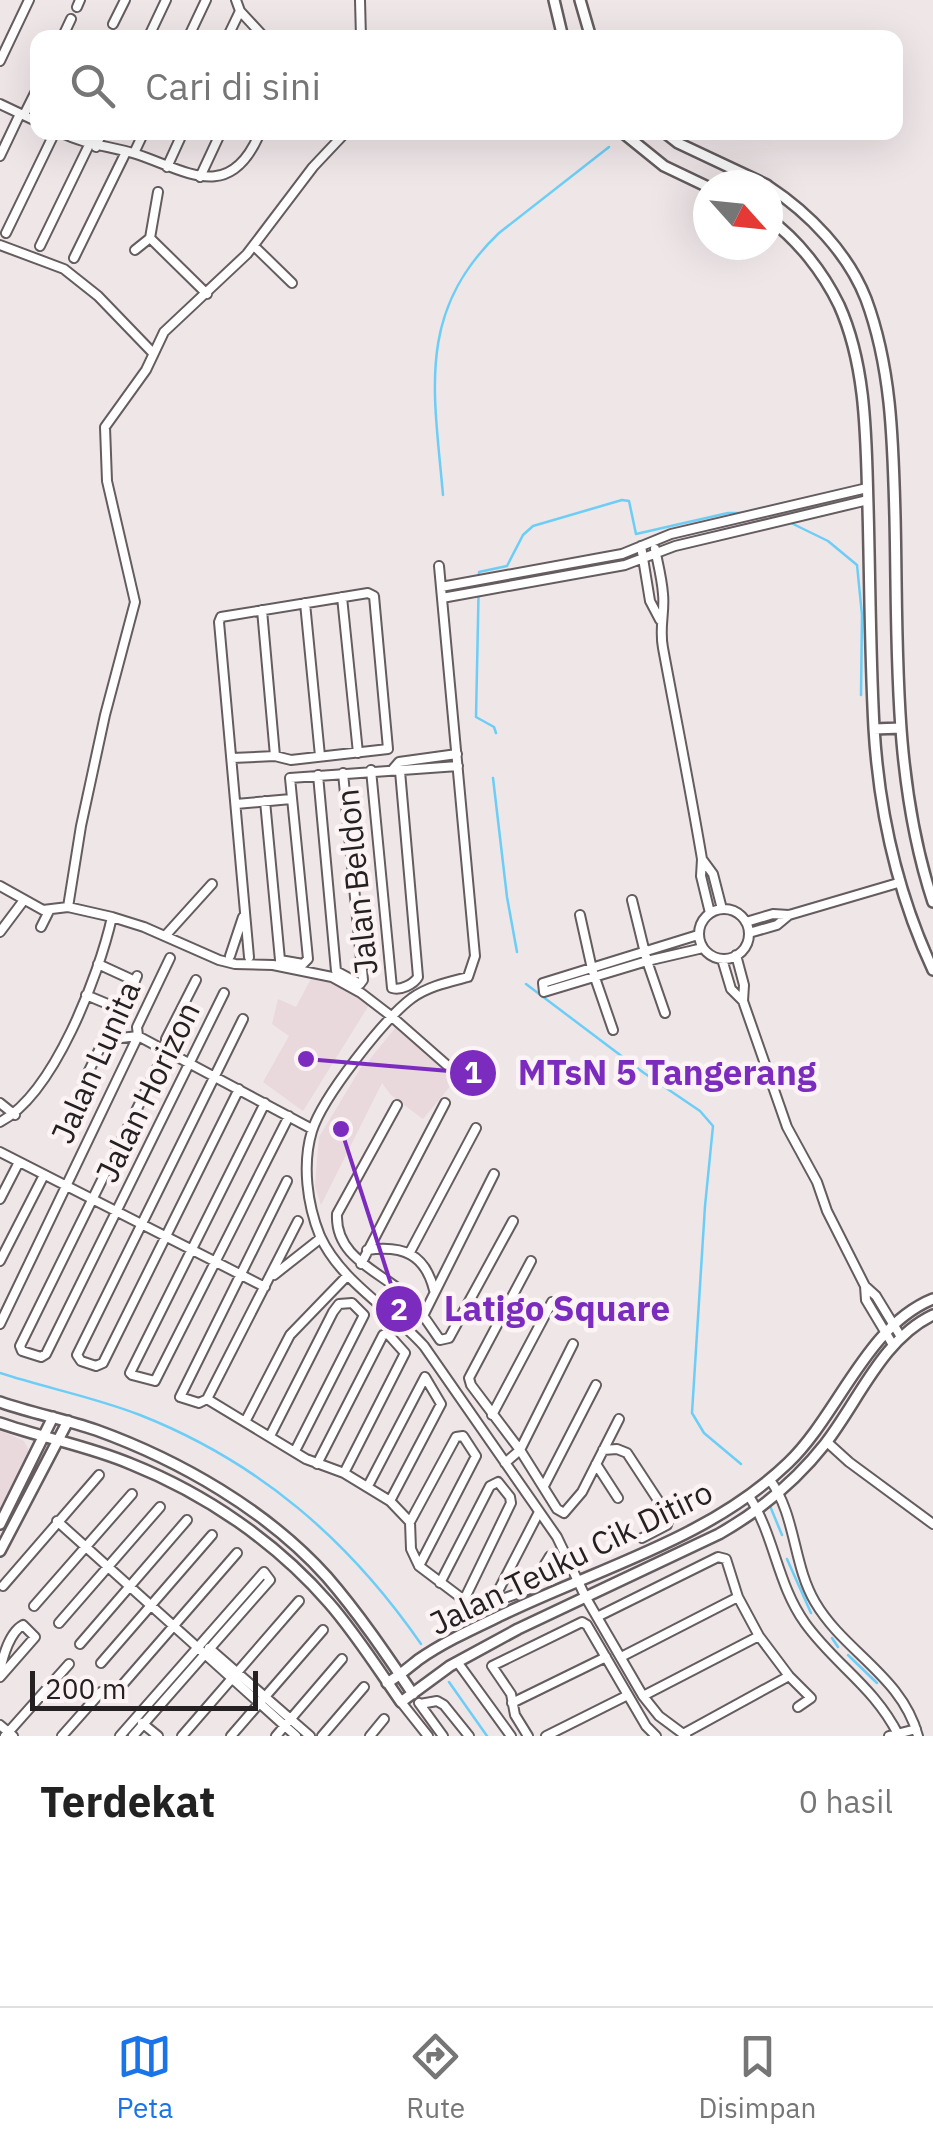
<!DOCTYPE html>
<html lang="id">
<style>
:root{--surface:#fff;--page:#f6f6f6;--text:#222;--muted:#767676;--line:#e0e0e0;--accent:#1a73e8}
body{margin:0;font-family:"IBM Plex Sans",sans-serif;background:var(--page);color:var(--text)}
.compass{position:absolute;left:693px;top:170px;width:90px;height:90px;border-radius:50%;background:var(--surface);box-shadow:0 10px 40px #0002;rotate:117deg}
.scale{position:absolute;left:30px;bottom:25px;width:228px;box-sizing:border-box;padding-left:10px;border:5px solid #252122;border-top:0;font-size:28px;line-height:35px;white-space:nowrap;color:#252122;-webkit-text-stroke:8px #fcf3f5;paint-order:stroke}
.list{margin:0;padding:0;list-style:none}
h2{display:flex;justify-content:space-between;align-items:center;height:130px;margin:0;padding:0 40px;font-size:42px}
h2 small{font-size:32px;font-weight:400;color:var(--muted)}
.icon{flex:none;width:55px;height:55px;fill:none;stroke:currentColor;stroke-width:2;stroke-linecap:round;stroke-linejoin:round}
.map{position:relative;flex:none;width:933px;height:1736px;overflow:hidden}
.search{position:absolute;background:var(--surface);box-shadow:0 10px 40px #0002;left:30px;right:30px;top:30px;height:110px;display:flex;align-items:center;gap:25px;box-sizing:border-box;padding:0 35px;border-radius:20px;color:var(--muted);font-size:38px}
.sheet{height:270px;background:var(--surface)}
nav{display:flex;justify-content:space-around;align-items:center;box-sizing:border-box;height:140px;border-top:2px solid var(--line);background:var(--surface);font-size:28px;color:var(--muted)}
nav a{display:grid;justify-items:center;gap:5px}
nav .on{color:var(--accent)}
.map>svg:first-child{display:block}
.built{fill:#e9d8dc}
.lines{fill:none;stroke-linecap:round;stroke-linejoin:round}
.stream{stroke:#6ccef6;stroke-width:2.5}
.minor-casing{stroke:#645c5e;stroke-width:12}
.major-casing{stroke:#645c5e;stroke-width:14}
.minor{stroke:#fff;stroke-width:8}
.major{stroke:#fff;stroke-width:9}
.labels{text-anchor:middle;stroke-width:9;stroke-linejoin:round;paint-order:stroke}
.street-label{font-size:32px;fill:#252122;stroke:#fcf3f5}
.leader{fill:none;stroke:#7b2cbf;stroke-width:4}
.callout-dot{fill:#7b2cbf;stroke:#fcf3f5;stroke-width:4}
.mark-label{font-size:30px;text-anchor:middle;font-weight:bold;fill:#fff}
.callout-label{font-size:35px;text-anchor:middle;font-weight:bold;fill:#7b2cbf;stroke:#fcf3f5;stroke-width:9;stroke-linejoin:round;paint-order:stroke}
</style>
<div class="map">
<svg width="933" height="1736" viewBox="0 0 933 1736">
<rect width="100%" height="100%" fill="#efe6e8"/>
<path class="built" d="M313 975 329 980 369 1005 303 1111 263 1082 289 1036 272 1024 278 999 296 1007Z
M396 1027 457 1078 423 1119 391 1095 382 1083 321 1205 315 1186 319 1137 362 1066H367L370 1059Z
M0 1430 24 1441 28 1449V1459L0 1508Z"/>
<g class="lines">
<path class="stream" d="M443 495C434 392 416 312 499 233L609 147
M787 521 828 541 857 565 862 615 861 695
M496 733 494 727 476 717 479 572 507 566 523 535 533 526 622 500 629 501 636 534 728 513H745
M493 778 507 897 517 952
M526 984 644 1073 700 1111 713 1126 705 1206 692 1413 704 1433 741 1464
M0 1373C46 1388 94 1397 140 1415 259 1462 349 1540 421 1644
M770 1506 782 1535
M787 1559 811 1613
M832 1638 838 1647
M848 1655 877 1683
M449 1682 487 1736"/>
<defs>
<path id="minor" d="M236 0 240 11 265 38
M360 0 361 38
M77 7 80 0
M113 24 125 0
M62 38 71 19
M107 38V37
M148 38 166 0
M188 38 206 0
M227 38 240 11
M0 61 29 0
M0 104 38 122
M24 115 38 87
M60 132C85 145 111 146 136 154 185 170 228 203 258 137
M96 147 102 132
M134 153 144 132
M0 156 20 114
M167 167 183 132
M200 177 221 132
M6 233 55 132
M150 238 158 192
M0 245 64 269 98 296 153 353
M40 246 89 145
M254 246 292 283
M135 250 150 238 207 294
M74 258 126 152
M641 546 650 601 660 620
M655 549C658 564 662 579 663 594 665 612 659 628 663 648 676 718 690 788 702 859L701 876 710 913
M439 566 475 956 468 977C449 982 429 986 412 998 384 1019 322 1098 312 1131 302 1164 307 1204 320 1236 341 1282 391 1309 424 1346L557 1537 586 1598 643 1696 659 1716 686 1736
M441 587 622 554 671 534 867 488
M342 597 358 753
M442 598 625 565 675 546 868 500
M305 603 320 756
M262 610 275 756
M232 758 275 756 291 760 388 749 374 596 368 593 221 617 219 622 249 957
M393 769 399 762 457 754
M371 770 392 988C400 991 414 984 418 977L400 771
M318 775 336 971 360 984 363 980 343 773
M265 801 280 960 303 964 308 959 290 778 458 766
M236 804 291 799
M702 859 713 874 722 909
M0 886 43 910 68 907 112 917 144 927 219 960 235 964 273 965 332 977 361 993 391 1016 457 1074
M632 900 647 961 665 1013
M68 907 81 826 105 715 135 602 107 481 105 427 146 370 164 332 247 254 313 167 346 132
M699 934a25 25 0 1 1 50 0a25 25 0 1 1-50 0Z
M580 915 592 969 613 1030
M746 922 773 914 789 915 898 883
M41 927 49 911
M0 932 24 900
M749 933 777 925 789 915
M698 935 543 983 544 992 647 961 703 948
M165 936 212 884
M736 955 744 985 743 1001 787 1127 817 1182 827 1211 865 1286 866 1300 893 1345
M230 956 243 917
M722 959 731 989 743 1001
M98 964 135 981
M196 980 166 1039V1050L20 1346 22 1351 41 1357 46 1354 224 993
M86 995 122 1010 137 976
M83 1083 104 1040 138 1036 312 1129
M239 1089 103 1363 96 1366 81 1361 77 1355 243 1019
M0 1103 15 1115
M265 1103 130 1373 132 1375 155 1381 289 1116
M397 1105 337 1214C335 1254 373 1269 400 1290 416 1303 428 1323 440 1340L449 1338 513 1221
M0 1122C54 1094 99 975 112 917
M0 1152 265 1287
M287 1181 180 1397 199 1403 207 1399 306 1459 344 1473 390 1501 410 1522 411 1549 419 1566 472 1606H483L530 1589 550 1556
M0 1199 19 1162
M367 1250C403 1245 425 1254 434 1290
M410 1252 476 1128
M0 1261 44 1175
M531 1261 469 1378 471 1385 520 1450 557 1509 564 1513 582 1492 619 1419
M361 1264 445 1103
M274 1275 321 1238
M865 1286 876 1296 901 1337
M423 1316 494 1174
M0 1324 138 1036 137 1027 170 958
M207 1399 298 1221
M492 1415 552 1302
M246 1420 290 1335 347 1276
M270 1436 333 1312 339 1304 352 1303 364 1315 295 1451
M827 1442 849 1462 933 1524
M603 1450 617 1449 627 1453 669 1517 667 1525 642 1538
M505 1463 520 1450 573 1344
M317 1464 383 1335 388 1334 405 1353 344 1473
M596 1464 618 1498
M770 1480C796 1515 793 1565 815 1602 844 1652 902 1676 918 1736
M368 1486 425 1377 441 1404 390 1501
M544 1486 596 1385
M749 1496C775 1537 777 1584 805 1623 835 1665 874 1686 899 1736
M57 1521 296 1736
M410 1522 456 1437 463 1436 476 1456 419 1566
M440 1583 490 1486 498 1482 510 1497 511 1503 464 1600
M3 1586 99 1475
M493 1601 539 1512
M34 1606 132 1494
M597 1617 718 1557 726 1559 738 1597 759 1636 789 1676 811 1698 798 1707
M59 1623 160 1507
M80 1644 187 1520
M209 1648 310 1736
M621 1657 738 1597
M101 1663 212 1535
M458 1663 511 1736
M0 1671C3 1656 10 1632 23 1625L35 1637 0 1677
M124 1683 237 1553
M643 1696 759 1636
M401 1702 428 1736
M419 1703 443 1736
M512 1703 606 1657
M420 1704 437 1701 444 1705 469 1736
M142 1723 158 1736
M0 1725 13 1736
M683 1734 789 1676
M5 1736 69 1664
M62 1736 101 1692
M120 1736 264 1572 270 1580 133 1736
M182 1736 299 1601
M231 1736 323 1630
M276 1736 342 1659
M322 1736 364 1687
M370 1736 384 1719
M528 1736 515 1715 511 1694 492 1666 582 1622 587 1625 646 1726 656 1736
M546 1736 628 1695
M889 1736 916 1729"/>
<path id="major" d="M554 0 563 38
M580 0 591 38
M622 132 664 166 708 187
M664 132 678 143 767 185
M768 186C809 213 848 253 866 299 892 369 893 444 895 517 898 646 892 778 933 902
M768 218C798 240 823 272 839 305 867 367 866 441 868 507 870 581 870 654 874 728 879 812 897 893 933 970
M874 729 901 728
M0 1402C31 1413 64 1419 96 1430 179 1460 267 1510 327 1577 359 1614 386 1654 413 1694
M0 1423C43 1438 89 1446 131 1464 206 1494 276 1542 329 1603 356 1634 378 1669 401 1702L450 1666 518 1629 719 1534C761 1510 795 1482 825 1444 858 1402 882 1339 933 1315
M0 1524 53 1417
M0 1551 68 1421
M387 1683C399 1676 408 1668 418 1660 445 1641 477 1627 506 1613 602 1567 710 1538 788 1463 839 1414 866 1326 933 1299"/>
</defs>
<use href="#minor" class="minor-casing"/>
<use href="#major" class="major-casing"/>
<use href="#minor" class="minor"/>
<use href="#major" class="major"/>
</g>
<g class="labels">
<g class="street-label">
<text transform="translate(357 882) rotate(-96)" y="11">Jalan Beldon</text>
<text transform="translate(96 1062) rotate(-66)" y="11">Jalan Lunita</text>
<text transform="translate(148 1092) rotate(-64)" y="11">Jalan Horizon</text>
<text transform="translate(571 1558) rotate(-26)" y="11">Jalan Teuku Cik Ditiro</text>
</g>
</g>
<path class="leader" d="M306 1059L473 1073M341 1129L399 1309"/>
<g class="callout-dot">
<circle cx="306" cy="1059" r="10"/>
<circle cx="341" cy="1129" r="10"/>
<circle cx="473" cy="1073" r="25"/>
<circle cx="399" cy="1309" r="25"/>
</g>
<g class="mark-label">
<text x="473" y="1083">1</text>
<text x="399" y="1320">2</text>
</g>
<g class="callout-label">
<text x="667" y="1085">MTsN 5 Tangerang</text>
<text x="557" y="1321">Latigo Square</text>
</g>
</svg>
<svg class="compass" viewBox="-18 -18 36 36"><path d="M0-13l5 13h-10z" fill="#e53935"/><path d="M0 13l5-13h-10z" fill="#767676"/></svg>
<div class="scale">200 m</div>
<div class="search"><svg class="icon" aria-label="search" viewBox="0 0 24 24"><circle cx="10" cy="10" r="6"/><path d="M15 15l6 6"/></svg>Cari di sini</div>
</div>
<section class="sheet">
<h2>Terdekat<small>0 hasil</small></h2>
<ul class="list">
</ul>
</section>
<nav>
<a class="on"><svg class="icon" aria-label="map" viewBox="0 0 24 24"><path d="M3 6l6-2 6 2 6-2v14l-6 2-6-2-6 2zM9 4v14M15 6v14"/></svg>Peta</a>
<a><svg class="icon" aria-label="directions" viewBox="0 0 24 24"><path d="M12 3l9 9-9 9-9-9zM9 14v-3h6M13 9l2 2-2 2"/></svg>Rute</a>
<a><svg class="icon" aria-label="saved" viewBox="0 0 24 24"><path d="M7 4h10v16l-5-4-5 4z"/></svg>Disimpan</a>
</nav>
